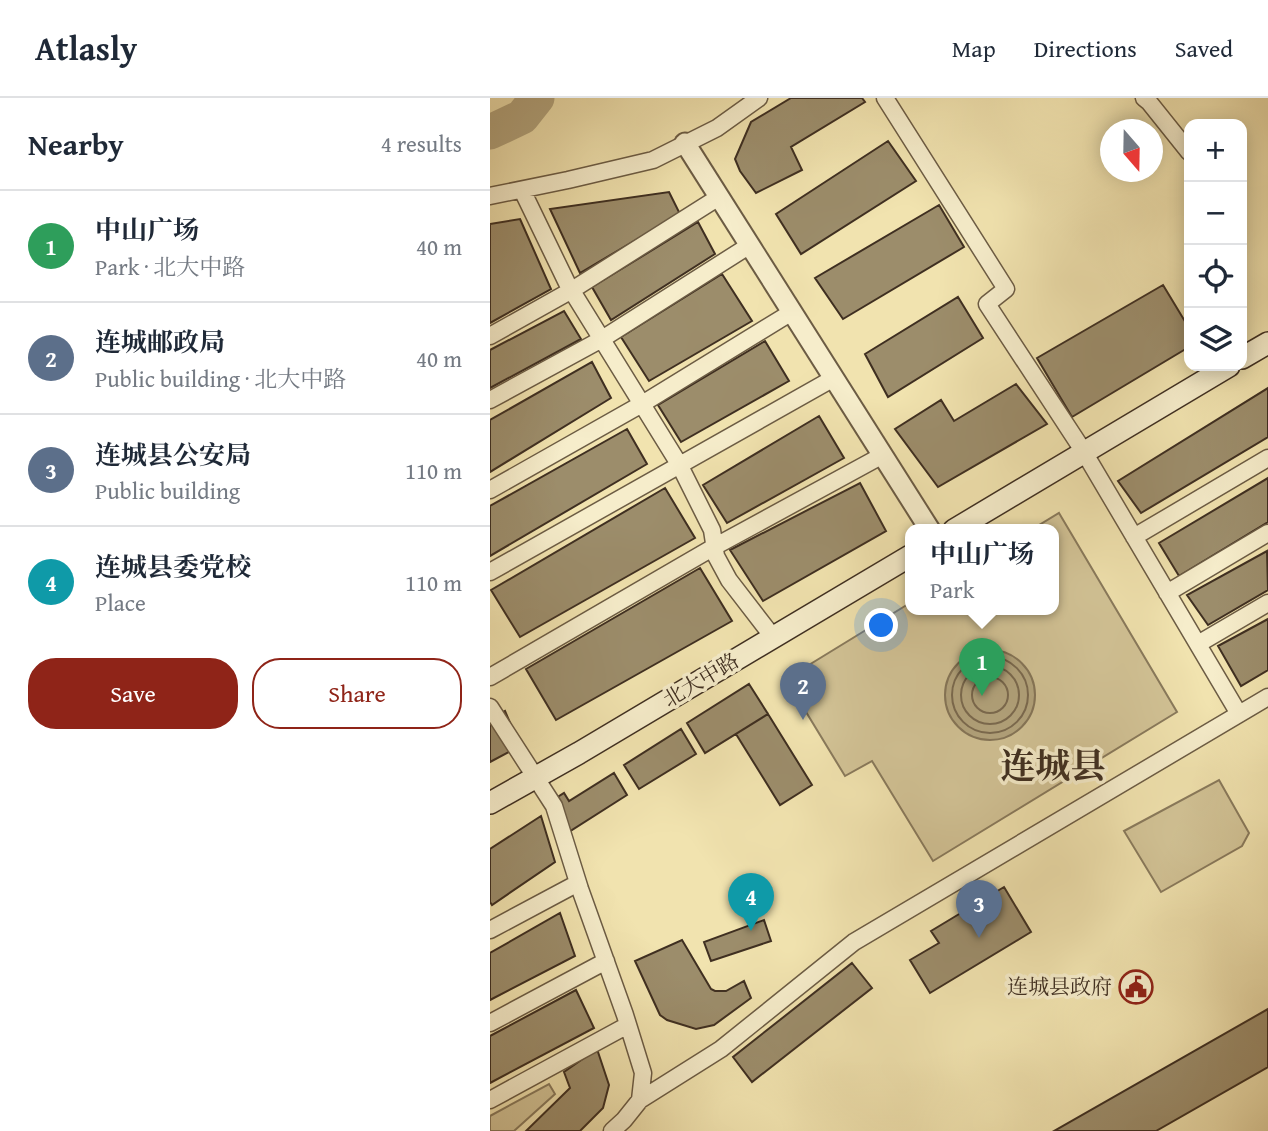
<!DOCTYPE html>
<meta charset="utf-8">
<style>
:root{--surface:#fff;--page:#f2f2f3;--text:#1f2937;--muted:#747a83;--line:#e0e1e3;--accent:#8f2418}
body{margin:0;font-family:"Gentium Book Plus","Noto Serif SC",serif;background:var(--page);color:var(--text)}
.controls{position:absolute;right:21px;top:21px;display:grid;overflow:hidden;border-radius:14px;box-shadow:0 4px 18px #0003}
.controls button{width:63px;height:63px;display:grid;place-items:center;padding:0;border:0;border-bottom:2px solid var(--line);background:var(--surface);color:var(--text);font:35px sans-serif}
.compass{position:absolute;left:610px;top:21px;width:63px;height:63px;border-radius:50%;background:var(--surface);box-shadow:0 4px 18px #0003;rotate:160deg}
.you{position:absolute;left:392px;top:528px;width:24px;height:24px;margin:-18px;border:5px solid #fff;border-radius:50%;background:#1a73e8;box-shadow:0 0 0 10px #1a73e833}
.badge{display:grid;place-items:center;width:46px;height:46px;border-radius:50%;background:var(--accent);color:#fff;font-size:23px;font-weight:700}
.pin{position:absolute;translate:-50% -58px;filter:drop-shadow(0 2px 4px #0008)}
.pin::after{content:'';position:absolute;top:37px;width:24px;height:21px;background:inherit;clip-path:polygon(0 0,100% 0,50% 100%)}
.popup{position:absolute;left:415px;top:426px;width:154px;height:91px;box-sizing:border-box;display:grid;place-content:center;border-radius:14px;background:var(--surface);filter:drop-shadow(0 2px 5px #0005);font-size:23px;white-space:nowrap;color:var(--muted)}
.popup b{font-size:26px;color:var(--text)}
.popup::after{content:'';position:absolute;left:50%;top:100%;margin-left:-14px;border:14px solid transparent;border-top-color:var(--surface)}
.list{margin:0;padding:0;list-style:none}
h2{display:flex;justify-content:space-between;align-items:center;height:91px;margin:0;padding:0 28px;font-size:30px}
h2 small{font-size:23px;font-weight:400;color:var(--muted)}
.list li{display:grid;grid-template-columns:46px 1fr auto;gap:21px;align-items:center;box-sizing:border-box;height:112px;padding:0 28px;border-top:2px solid var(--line)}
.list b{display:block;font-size:26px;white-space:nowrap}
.list p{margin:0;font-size:23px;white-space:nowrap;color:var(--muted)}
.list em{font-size:23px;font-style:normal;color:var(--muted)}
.actions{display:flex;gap:14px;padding:21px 28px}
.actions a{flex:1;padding:16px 0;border:2px solid var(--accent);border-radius:28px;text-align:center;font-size:24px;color:var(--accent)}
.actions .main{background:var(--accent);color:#fff}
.icon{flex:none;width:38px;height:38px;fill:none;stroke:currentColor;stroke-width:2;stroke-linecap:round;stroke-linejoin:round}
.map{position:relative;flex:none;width:778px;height:1033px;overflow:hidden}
header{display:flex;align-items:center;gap:42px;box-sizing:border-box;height:98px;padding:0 35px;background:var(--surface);border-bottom:2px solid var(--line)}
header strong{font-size:33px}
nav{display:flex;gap:38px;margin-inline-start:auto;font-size:24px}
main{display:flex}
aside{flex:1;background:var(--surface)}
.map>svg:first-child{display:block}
.green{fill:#d3c497;stroke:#897a5c;stroke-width:2}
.water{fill:#b4a67f;stroke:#857659;stroke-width:2}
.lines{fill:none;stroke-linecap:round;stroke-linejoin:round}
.shore{stroke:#7a6a50;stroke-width:2}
.river{stroke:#b4a67f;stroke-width:35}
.building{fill:#9c8d6b;stroke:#3f2f21;stroke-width:2}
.minor-casing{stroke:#6c5c44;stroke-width:19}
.tertiary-casing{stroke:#6c5c44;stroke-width:23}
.secondary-casing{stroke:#3f2f21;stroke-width:24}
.minor{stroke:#f6edcb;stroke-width:16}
.tertiary{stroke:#f6edcb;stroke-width:19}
.secondary{stroke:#f6edcb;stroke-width:21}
.labels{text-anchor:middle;stroke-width:7;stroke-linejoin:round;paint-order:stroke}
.street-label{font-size:21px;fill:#3f2f21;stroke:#f6edcb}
.poi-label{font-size:21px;fill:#3f2f21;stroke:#f6edcb;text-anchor:end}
.town-label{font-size:35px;font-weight:bold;fill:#3f2f21;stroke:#f6edcb}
</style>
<header>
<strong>Atlasly</strong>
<nav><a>Map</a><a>Directions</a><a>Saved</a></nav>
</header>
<main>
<aside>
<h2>Nearby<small>4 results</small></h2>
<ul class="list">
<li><span class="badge" style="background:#2e9e5b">1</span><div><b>中山广场</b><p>Park · 北大中路</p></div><em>40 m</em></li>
<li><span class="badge" style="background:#5c6f8a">2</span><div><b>连城邮政局</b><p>Public building · 北大中路</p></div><em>40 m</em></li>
<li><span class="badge" style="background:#5c6f8a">3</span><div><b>连城县公安局</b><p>Public building</p></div><em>110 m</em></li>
<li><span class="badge" style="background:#0f9aa8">4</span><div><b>连城县委党校</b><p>Place</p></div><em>110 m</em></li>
</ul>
<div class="actions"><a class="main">Save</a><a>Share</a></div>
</aside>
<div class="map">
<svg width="778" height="1033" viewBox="0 0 778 1033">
<rect width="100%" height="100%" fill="#f1e3af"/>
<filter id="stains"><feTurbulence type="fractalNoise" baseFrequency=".00286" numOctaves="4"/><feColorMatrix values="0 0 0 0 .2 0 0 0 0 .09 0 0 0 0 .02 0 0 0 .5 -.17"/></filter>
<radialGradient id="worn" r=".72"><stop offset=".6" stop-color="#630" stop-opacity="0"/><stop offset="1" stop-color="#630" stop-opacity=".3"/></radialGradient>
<path class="green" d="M569 415 687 614 443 763 382 663 355 678 296 581 420 505V512H564V432H541Z
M729 682 759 735 752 748 671 794 634 733Z
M59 986 65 996 24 1033H0V1018Z"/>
<path class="water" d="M455 597a45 45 0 1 1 90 0a45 45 0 1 1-90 0Z"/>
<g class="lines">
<path class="shore" d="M462 597a38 38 0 1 1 76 0a38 38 0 1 1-76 0Z
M471 597a29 29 0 1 1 58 0a29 29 0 1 1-58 0Z
M482 597a18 18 0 1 1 36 0a18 18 0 1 1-36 0Z"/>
<path class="river" d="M0 34 32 19 47 0"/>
</g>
<path class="building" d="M301 0H372L375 4 301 49 312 72 266 95 250 73 245 61 261 24Z
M398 43 426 83 311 156 286 116Z
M179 94 190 116 90 175 60 111Z
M449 107 474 149 353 221 325 180Z
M30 121 61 191 0 225V126Z
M208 124 225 156 121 222 102 189Z
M232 176 262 223 159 283 131 239Z
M673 187 699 230V249L582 319 547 260Z
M468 199 493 240 398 299 375 256Z
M74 213 91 241 0 290V252Z
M275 243 299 283 191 344 168 307Z
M102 264 121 300 0 374V322Z
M526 286 557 326 448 389 405 331 451 302 464 323Z
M778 290V339L651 415 628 383Z
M329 318 354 360 237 425 213 387Z
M137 331 157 366 0 458V408Z
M778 380V424L689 478 669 445Z
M370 385 396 433 273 503 240 452Z
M175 390 205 440 30 539 1 492Z
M777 453 778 492 718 527 697 497Z
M210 470 242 523 66 622 36 571Z
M778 521V572L751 588 728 548Z
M259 586 278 616 215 655 197 625Z
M15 613 30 648 0 664V621Z
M278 616 322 687 290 707 246 636Z
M191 631 206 656 149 691 134 667Z
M124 675 137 697 74 737 55 707 74 695 79 703Z
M51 718 65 764 2 807 0 804V751Z
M514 789 541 834 440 895 420 862 449 845 441 833Z
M70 815 85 858 0 902V855Z
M274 822 281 843 221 863 214 844Z
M192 842 221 891 225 893H236L254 883 261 900 224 927 206 931 177 922 170 917 145 863Z
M362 865 382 890 262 984 243 959Z
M86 892 104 930 0 985V938Z
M778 911V969L666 1033H564Z
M107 951 119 987 113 1010 90 1033H36L80 990 74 974Z"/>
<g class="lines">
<defs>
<path id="minor" d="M395 0 516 191 497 206 594 354 749 616
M654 0 659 4 699 54
M32 92 77 185 189 366 222 432 226 458 239 482 283 539
M0 98 78 82 163 62 227 30 269 0
M0 238 82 192 229 99
M0 302 112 241 260 147
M0 392 152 306 302 214
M644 439 778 360
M0 474 344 280
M677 495 778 435
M708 546 778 505
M0 579 224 449 393 357
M0 609 64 708 90 791 135 917 153 975 150 1002 134 1022 122 1033
M0 832 88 785
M0 925 116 863
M0 1002 138 927
M150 1002 231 951 364 844 778 599"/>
<path id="tertiary" d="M195 45 440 432"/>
<path id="secondary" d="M752 260 778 245
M464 432 739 268
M0 705 89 655 420 458"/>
</defs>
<use href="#minor" class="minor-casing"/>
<use href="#tertiary" class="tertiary-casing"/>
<use href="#secondary" class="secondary-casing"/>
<use href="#minor" class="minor"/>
<use href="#tertiary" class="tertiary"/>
<use href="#secondary" class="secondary"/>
</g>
<defs>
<symbol id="civic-ring" viewBox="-11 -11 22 22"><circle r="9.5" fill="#f6edcb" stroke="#8f2418" stroke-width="1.5"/><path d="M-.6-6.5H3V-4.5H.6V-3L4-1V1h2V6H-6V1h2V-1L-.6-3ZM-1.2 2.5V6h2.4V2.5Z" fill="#8f2418"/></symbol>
</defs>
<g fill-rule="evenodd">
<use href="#civic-ring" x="627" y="870" width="38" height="38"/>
</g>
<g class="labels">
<g class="street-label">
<text transform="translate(211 582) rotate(-31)" y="7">北大中路</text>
</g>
<g class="poi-label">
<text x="622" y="896">连城县政府</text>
</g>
<g class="town-label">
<text x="563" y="680">连城县</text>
</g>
</g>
<rect width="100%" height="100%" filter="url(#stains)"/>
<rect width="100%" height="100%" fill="url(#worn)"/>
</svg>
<div class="controls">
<button>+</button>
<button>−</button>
<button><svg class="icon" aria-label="locate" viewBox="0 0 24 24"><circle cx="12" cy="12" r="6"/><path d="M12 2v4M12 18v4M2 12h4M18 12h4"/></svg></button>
<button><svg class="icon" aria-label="layers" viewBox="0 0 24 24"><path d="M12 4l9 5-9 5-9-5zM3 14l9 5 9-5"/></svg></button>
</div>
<svg class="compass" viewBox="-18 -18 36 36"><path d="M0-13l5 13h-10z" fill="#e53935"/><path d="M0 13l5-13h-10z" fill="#747a83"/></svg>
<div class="you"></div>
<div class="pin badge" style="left:492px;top:598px;background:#2e9e5b">1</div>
<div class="popup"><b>中山广场</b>Park</div>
<div class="pin badge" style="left:313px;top:622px;background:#5c6f8a">2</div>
<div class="pin badge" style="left:489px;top:840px;background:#5c6f8a">3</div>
<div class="pin badge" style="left:261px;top:833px;background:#0f9aa8">4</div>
</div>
</main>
